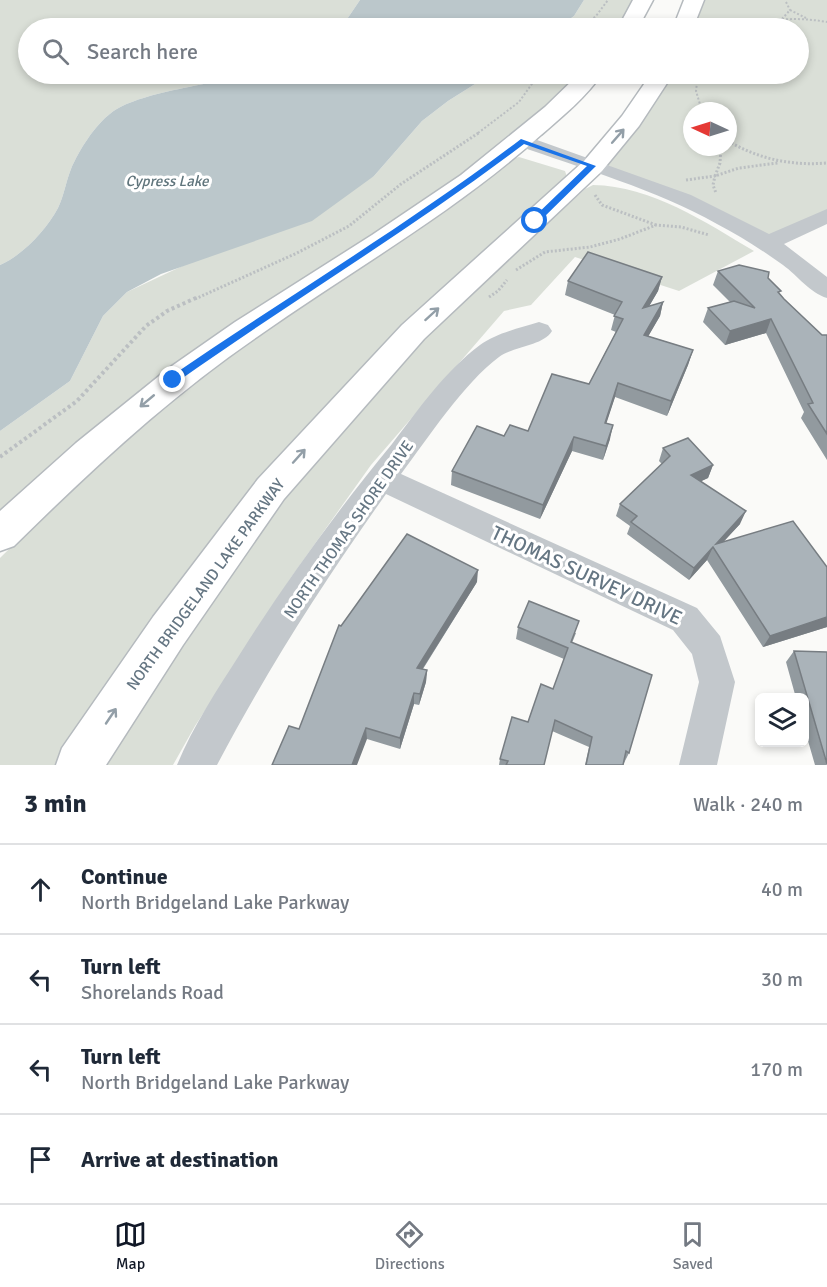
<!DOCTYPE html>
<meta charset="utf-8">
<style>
:root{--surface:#fff;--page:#f6f6f7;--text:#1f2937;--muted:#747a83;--line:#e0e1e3;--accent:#111827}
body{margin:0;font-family:Signika,sans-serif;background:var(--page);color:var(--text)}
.controls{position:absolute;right:18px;bottom:18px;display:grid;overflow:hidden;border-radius:9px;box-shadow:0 3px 9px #0003}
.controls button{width:54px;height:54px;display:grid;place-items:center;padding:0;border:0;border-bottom:2px solid var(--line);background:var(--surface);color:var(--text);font:30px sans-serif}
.compass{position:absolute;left:683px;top:102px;width:54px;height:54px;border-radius:50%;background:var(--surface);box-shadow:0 3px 9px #0003;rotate:274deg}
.stop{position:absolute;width:18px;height:18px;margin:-14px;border:4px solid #1a73e8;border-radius:50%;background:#fff}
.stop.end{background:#1a73e8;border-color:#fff;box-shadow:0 2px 6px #0008}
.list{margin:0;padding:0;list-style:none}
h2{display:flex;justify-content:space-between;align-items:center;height:78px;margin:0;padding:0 24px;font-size:26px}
h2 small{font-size:20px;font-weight:400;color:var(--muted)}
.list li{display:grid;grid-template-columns:39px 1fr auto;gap:18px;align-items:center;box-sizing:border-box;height:90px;padding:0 24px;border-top:2px solid var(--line)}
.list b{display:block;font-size:22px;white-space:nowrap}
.list p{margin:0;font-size:20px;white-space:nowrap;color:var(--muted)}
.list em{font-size:20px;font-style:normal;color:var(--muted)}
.icon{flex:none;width:33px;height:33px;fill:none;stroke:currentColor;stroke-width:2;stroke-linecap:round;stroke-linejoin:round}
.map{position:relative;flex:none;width:827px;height:765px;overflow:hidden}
.search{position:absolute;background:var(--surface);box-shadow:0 3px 9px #0003;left:18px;right:18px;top:18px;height:66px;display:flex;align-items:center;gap:15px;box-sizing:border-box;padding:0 21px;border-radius:33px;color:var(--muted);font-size:22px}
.sheet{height:438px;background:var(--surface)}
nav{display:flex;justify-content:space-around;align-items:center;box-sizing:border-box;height:84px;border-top:2px solid var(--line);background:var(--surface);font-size:16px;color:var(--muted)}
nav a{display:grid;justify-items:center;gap:3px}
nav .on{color:var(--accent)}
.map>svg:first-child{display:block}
.green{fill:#dadfd7;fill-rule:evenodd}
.water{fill:#bbc7cb}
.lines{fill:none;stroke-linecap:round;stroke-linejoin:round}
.major-casing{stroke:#b5babe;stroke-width:3}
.path-far2{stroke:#bbbfc2;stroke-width:2;stroke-dasharray:2 2;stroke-linecap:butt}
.path-far1{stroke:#bbbfc2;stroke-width:3;stroke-dasharray:2 2;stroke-linecap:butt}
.path{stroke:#bbbfc2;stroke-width:4;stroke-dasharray:3 3;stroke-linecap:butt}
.minor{fill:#c3c8cc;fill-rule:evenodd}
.major{fill:#fff;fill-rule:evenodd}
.wall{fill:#929a9f}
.shaded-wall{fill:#777d82}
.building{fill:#aab3b9;stroke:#777d82;stroke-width:1.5}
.oneway{stroke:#939fa8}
.route{fill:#1a73e8}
.labels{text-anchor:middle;stroke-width:6;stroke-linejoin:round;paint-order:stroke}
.far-water-label{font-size:15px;font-style:italic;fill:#60757c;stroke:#fff}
.street-label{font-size:16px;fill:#657683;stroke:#fff}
.near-street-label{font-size:20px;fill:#657683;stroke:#fff}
</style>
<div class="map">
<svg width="827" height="765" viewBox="0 0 827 765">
<rect width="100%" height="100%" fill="#fafaf8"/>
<path class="green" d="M0 0H360L341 28H28V74H261C226 81 136 92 111 113 95 125 79 150 71 169 66 181 64 196 58 208 46 230 23 255 0 265Z
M584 0H636L620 28H557L574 16Z
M694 0H827V216L769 243 593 166 631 121 662 74H798V28H683ZM692 111H728V147H692Z
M491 74H582L559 97 500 148 0 522V431L70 381 103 316 127 292 374 176 422 121 448 101Z
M519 157 565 171 568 180C487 252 402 322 329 402 228 514 145 642 58 765H0V558C73 485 148 413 232 353 324 286 423 229 513 159Z
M593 185C652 186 705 222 754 251L679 291 575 257 531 305 504 311 371 465 292 576 195 726 173 765H100C180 647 257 524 351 415 422 333 506 263 585 189Z"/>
<path class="water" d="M360 0H584L574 16 557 28H341Z
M261 74H491L448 101 422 121 374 176 312 221 161 274 127 292 103 316 70 381 0 431V265C23 255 46 230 58 208 64 196 66 181 71 169 79 150 95 125 111 113 136 92 226 81 261 74Z"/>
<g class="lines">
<defs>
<path id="major" d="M633 0H653L638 28H618Z
M684 0H704L693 28H673Z
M579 74H602C586 97 562 117 541 135 454 213 352 270 257 337 168 398 90 471 14 546L0 551V511L76 443 169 368 235 322 372 235 461 175 545 107Z
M651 74H673L639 126 602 171 424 339 284 499 183 645 106 765H56L62 748 153 617 258 479 402 325 584 161 622 116Z"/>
</defs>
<use href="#major" class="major-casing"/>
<path class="path-far2" d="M786 2 790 10
M782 19 790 10 806 18
M581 28 596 16 608 0
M743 28C771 18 798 17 827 22
M698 74 696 91 702 111
M478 133 519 102 539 74"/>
<path class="path-far1" d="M728 141C759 159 791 166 827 163
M721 147 720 163 715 176 739 168 778 163
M686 180 715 176 713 185 716 193
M595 195 602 205 656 225
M516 270 545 252 590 247 620 239 656 225 681 227 709 235
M489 297 498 291 507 280
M195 299 297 253 349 226 401 184 480 132"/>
<path class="path" d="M0 457 77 401 146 326 167 311 198 297"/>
<path class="minor" d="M523 135 691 195 769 234 827 209V224L784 244 827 277V298C810 293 798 276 783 265 762 250 740 236 717 224 655 189 583 169 516 145L513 141 516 137Z
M539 322 548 325 552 331C543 346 514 346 499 357 464 383 428 438 401 474L697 608 720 636 735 682 717 765H679L699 682 692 654 673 630 386 494C324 581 267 670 217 765H177C193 726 217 690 240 654 286 581 337 511 392 444 418 410 445 371 480 345 496 333 520 328 539 322Z"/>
<use href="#major" class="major"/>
</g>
<path class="wall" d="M718 271 768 278 784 299 822 335H827V460L801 418 804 412 766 333 725 345 703 322 708 308 730 302 713 285Z
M662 277 658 291 649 306 663 302 660 316 648 336 693 350 688 365 667 416 615 397 606 423 610 439 603 460 572 451 540 519 451 485 452 471 504 436 528 431 589 384 616 332 611 330 615 315 565 295 568 281Z
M663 448 713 465 708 478 701 481 740 524 724 541 827 567V627L763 647 707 560 689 580 627 534 630 526 616 516 620 504 662 464 659 461Z
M477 582 423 669 427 670 426 682 419 705 414 704 400 749 367 739 299 729Z
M518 627 576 633 572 643 629 753 623 765H585L589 747 552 731 544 765H499L500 759 553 689 564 659 516 639Z
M794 651 827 765H815L804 727V698H796L786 662Z"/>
<path class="shaded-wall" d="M662 277 658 291 640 322 643 308Z
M663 302 660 316 641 349 644 335Z
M771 319 766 333 725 345 730 331Z
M693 350 688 365 667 416 671 401Z
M618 383 615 397 602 437 605 423Z
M613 425 610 439 603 460 606 446Z
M574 437 572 451 540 519 543 505Z
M713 465 708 478 687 488 691 475Z
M746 511 740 524 715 551 716 544Z
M713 547 707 560 689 580 694 568Z
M478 570 477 582 416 679 417 668Z
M827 617V627L763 647 770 636Z
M427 670 426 682 419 705 420 694Z
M414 693V704L400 749V738Z
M366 728 367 739 357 765H352Z"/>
<path class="building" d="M588 252 662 277 643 308 663 302 644 335 693 350 671 401 618 383 605 423 613 425 606 446 574 437 543 505 452 471 477 426 504 436 510 425 528 431 552 374 589 384 623 319 614 316 622 302 568 281Z
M739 265 769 272 768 278 781 291 778 292 784 299 822 335H827V434L808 404 813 403 771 319 730 331 708 308 734 301 755 308 718 271Z
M688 438 713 465 691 475 746 511 716 544 793 521 827 567V617L770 636 713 547 694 568 631 522 637 516 620 504 670 456 663 448Z
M407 534 478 570 417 668 427 670 420 694 414 693 400 738 366 728 352 765H272L289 726 299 729 339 625 341 626Z
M529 601 579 621 571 642 652 675 629 753 626 751 623 765H586L592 737 555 720 544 765H506L508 761 500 759 512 717 528 722 541 684 553 689 568 648 518 627Z
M794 651 827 652V764Z"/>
<defs><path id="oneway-shaft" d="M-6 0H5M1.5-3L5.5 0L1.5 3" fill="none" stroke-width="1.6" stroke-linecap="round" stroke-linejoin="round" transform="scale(1.5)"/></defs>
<g class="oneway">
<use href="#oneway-shaft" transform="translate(618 136) rotate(-49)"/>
<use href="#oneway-shaft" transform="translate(432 314) rotate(-42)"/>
<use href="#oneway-shaft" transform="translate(147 401) rotate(140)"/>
<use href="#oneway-shaft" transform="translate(299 456) rotate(-48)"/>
<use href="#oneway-shaft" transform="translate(111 716) rotate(-56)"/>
</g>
<path class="route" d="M521 139 596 166 538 223H532V219L587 166 524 144C412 229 291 301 177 382H170V377C286 297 408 225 521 139Z"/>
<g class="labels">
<g class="far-water-label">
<text x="167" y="186">Cypress Lake</text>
</g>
<g class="street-label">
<text transform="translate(348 529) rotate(-55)" y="6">NORTH THOMAS SHORE DRIVE</text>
<text transform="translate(205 584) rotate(-54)" y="6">NORTH BRIDGELAND LAKE PARKWAY</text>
</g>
<g class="near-street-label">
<text transform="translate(587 575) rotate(25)" y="7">THOMAS SURVEY DRIVE</text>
</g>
</g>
</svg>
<div class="controls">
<button><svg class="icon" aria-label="layers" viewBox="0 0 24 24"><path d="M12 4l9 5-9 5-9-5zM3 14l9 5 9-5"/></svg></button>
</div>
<svg class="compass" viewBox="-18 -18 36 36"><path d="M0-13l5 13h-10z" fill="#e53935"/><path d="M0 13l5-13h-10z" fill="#747a83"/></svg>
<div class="stop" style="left:535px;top:221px"></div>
<div class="stop end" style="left:173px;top:380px"></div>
<div class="search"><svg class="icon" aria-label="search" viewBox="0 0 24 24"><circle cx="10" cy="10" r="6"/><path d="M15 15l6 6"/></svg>Search here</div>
</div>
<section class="sheet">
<h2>3 min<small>Walk · 240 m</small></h2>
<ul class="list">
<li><svg class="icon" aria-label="ahead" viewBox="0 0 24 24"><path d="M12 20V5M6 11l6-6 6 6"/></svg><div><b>Continue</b><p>North Bridgeland Lake Parkway</p></div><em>40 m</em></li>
<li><svg class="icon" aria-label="left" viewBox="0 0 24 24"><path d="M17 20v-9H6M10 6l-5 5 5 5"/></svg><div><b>Turn left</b><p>Shorelands Road</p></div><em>30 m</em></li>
<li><svg class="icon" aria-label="left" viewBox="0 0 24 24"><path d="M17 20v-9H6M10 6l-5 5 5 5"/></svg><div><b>Turn left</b><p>North Bridgeland Lake Parkway</p></div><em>170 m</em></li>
<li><svg class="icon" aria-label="arrive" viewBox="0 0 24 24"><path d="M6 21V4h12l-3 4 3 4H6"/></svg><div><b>Arrive at destination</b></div></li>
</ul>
</section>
<nav>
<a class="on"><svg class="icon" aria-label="map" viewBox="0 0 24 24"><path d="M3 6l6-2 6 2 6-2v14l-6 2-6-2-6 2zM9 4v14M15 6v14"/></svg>Map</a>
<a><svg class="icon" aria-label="directions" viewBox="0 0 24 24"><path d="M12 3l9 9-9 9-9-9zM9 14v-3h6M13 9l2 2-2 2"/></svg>Directions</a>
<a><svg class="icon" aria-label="saved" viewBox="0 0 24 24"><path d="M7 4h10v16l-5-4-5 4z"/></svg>Saved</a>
</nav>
